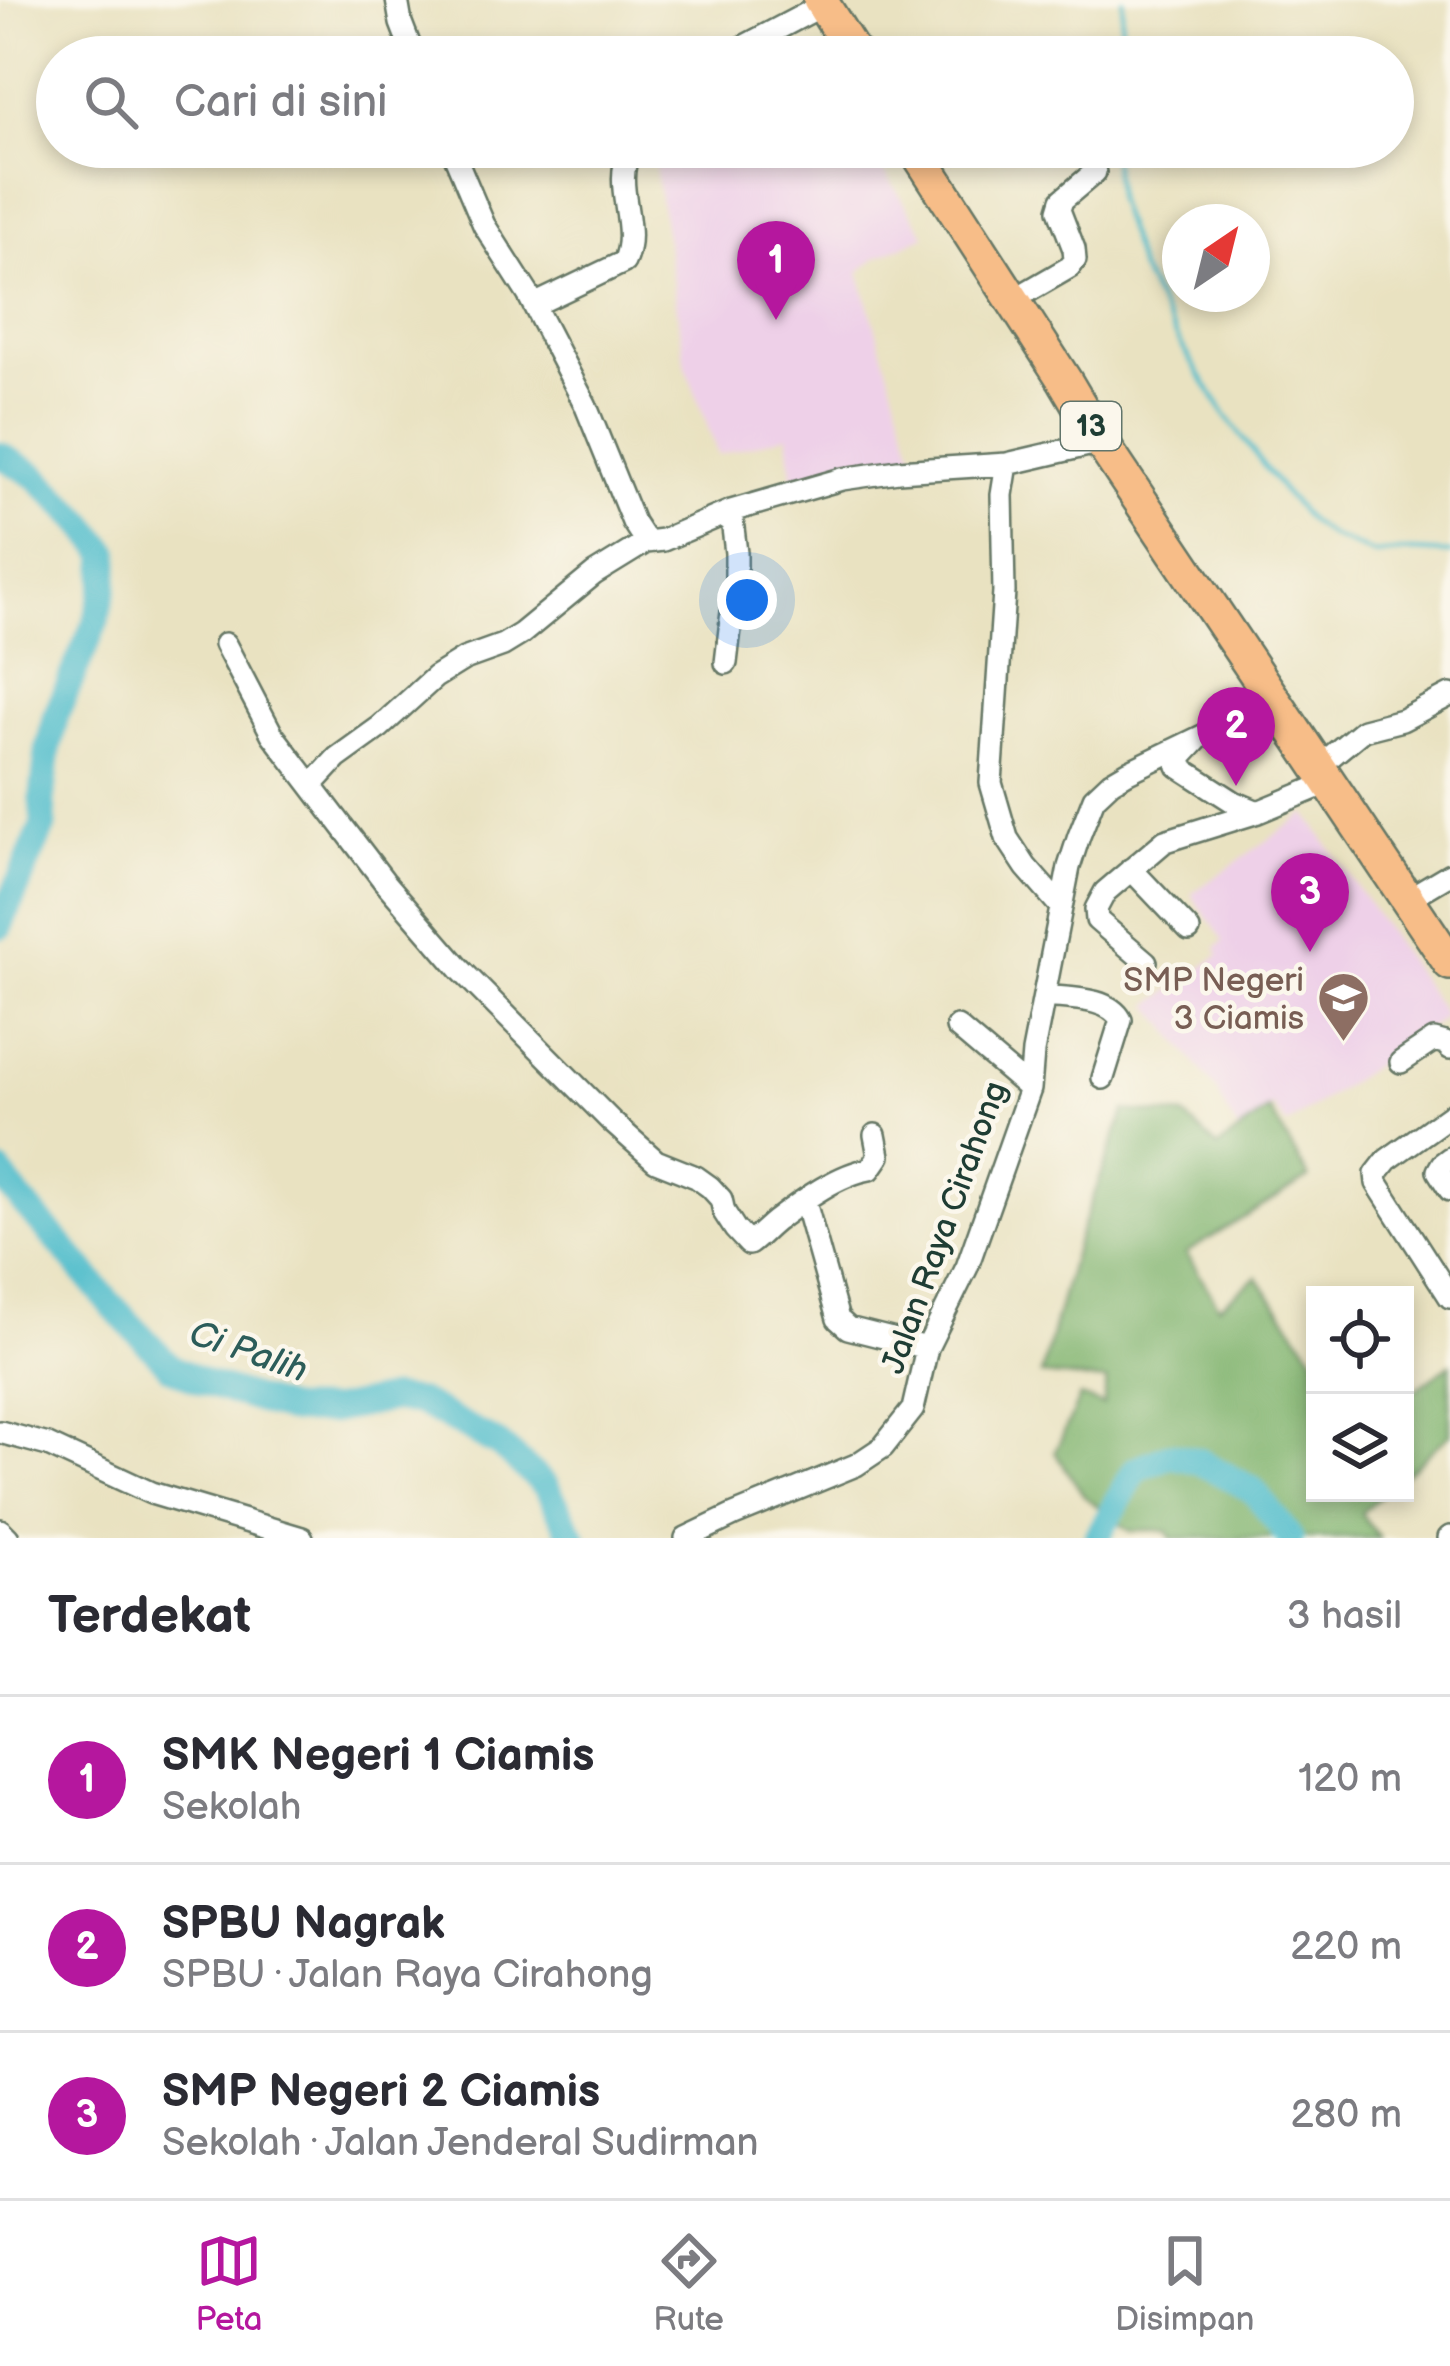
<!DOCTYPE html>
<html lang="id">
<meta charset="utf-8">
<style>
:root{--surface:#fff;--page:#f7f7f7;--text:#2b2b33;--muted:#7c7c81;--line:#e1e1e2;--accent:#b5179e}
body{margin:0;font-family:"Balsamiq Sans",sans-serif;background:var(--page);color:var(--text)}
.controls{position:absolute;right:36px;bottom:36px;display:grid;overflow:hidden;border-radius:0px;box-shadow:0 6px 18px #0003}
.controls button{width:108px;height:108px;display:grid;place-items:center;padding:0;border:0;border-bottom:3px solid var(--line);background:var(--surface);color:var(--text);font:60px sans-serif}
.compass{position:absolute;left:1162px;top:204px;width:108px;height:108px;border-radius:50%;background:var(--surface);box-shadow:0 6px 18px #0003;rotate:35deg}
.you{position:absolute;left:747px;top:600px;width:42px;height:42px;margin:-30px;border:9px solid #fff;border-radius:50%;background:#1a73e8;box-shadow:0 0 0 18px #1a73e833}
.badge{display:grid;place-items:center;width:78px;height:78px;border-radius:50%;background:var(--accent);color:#fff;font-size:39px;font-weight:700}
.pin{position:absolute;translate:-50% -99px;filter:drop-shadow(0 3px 6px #0008)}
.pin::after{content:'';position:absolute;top:63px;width:42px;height:36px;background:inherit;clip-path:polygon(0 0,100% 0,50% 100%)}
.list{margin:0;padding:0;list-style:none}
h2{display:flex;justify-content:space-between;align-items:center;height:156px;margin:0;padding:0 48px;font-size:51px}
h2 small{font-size:39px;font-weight:400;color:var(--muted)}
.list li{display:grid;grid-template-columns:78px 1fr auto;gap:36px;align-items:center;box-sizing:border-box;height:168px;padding:0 48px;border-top:3px solid var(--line)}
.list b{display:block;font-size:45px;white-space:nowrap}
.list p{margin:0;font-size:39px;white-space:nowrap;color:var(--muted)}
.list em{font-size:39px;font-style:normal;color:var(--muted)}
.icon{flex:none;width:66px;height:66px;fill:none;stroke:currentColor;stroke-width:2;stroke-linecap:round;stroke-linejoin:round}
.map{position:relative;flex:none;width:1450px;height:1538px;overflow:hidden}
.search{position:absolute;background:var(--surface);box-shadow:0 6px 18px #0003;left:36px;right:36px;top:36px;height:132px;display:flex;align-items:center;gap:30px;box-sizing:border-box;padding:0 42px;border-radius:66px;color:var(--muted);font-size:45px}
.sheet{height:660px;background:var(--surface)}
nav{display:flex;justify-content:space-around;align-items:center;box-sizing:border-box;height:168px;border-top:3px solid var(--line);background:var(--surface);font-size:33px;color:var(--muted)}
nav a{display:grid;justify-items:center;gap:6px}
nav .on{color:var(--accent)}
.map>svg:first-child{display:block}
.built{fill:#eed0e8}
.forest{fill:#84b672;stroke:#527a53;stroke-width:3}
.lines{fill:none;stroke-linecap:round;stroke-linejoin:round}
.stream{stroke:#52becc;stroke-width:4.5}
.river{stroke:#52becc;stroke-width:27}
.minor-casing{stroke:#667765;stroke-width:26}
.highway-casing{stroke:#667765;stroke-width:38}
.minor{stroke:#fff;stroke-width:21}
.highway{stroke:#f7bd88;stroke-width:33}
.labels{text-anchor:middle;stroke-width:9;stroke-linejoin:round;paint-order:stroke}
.shield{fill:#fbf7ec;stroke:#61756b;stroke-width:3}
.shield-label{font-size:30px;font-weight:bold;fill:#1f3d34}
.education-label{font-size:33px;fill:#785e54;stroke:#fbf7ec;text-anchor:end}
.street-label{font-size:33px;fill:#1f3d34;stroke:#fbf7ec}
.water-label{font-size:36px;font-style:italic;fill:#2c5d5a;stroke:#fbf7ec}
</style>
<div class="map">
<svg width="1450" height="1538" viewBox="0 0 1450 1538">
<rect width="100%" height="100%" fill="#fbf7ec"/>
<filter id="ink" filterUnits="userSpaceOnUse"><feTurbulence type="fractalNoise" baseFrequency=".00833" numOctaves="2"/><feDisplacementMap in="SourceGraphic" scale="24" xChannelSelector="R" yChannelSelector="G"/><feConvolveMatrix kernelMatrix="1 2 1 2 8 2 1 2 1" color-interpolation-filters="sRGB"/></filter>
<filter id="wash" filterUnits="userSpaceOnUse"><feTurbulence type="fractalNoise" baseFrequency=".004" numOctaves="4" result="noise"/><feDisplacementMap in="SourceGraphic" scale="48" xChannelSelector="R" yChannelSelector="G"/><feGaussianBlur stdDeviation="2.7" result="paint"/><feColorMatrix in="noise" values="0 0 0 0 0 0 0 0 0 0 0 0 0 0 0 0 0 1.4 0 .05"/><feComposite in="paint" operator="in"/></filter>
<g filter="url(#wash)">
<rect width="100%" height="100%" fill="#e9e2c1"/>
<path class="built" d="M652 147H869L926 236 877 257 859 272 916 462 794 496 788 435 718 455 686 367Z
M1306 813 1446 1017 1287 1125 1273 1106 1238 1132 1215 1088 1150 1005 1220 955 1216 948 1224 941 1191 894Z"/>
<path class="forest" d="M1269 1109 1309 1178 1186 1253 1219 1306 1257 1277 1315 1357V1493H1383L1361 1513 1379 1538H1172L1167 1531H1130L1085 1497 1055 1452 1080 1397 1103 1405 1107 1381 1041 1375 1076 1244 1125 1111 1184 1116 1218 1148Z
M1450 1364V1434L1405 1474V1398Z"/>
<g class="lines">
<path class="stream" d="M1119 57 1123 0
M1112 147 1116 199 1139 268 1183 348 1225 414 1284 493 1310 522 1332 537 1376 554 1411 551 1450 553"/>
<path class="river" d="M0 455 36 476 83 523 108 554 105 586 96 621 56 715 48 750 42 802 44 824 0 926
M0 1173 23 1203 64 1248 107 1300 171 1367 205 1383 291 1411H330L391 1399 418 1402 499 1445 546 1486 574 1538
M1097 1538 1136 1469 1171 1455 1199 1461 1253 1490 1290 1538"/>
</g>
</g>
<g filter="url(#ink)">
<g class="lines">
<defs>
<path id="minor" d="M397 0 401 23 414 57
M802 53 804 57
M724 57 823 5
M451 147 484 225 528 294 585 404 633 522 646 542 663 540 731 511 842 479 898 471 1007 464 1101 442
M1013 300 1070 267 1075 260 1074 249 1059 210 1062 200 1095 172
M534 305 624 262C641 226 611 186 630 151L658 147
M1007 464 1002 495 1004 592 991 783 1007 838 1026 867 1061 907
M225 644 272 734 384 881 460 969 612 1122 656 1161 696 1177 710 1187 721 1199 724 1212 735 1229 749 1244C760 1236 768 1226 778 1219 803 1200 839 1174 870 1169L879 1156 875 1135
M726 663 736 578V553L731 511
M1197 740 1183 755 1178 766 1234 802 1258 812
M1318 767 1363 730 1402 720 1450 695
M313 784 337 758 380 727 435 677 464 659 503 645 521 634 594 574 646 542
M1131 869 1189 930
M1406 900 1450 874
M1146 962 1097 920 1096 909 1105 892 1165 841 1258 812 1328 783
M1045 996C1069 999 1109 997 1121 1020L1103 1078
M957 1027 1030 1089
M1401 1062 1434 1040 1445 1043 1450 1048
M1450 1115 1387 1160 1376 1174 1377 1183 1450 1297
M1450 1158 1442 1164 1438 1171 1450 1190
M805 1202 838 1319 848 1328 927 1348
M0 1432 48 1445 151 1493 302 1538
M0 1530 8 1538
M686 1538 734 1515 856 1465 883 1447 913 1409 927 1348 967 1267 1030 1089 1033 1052 1069 867 1079 836 1094 798 1111 782 1128 772 1273 702
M1449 1538 1450 1537"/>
<path id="highway" d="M820 0 856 57
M914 147 1065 381 1101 442 1450 963"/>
</defs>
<use href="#minor" class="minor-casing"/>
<use href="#highway" class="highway-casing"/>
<use href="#minor" class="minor"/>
<use href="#highway" class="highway"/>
</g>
</g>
<defs>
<symbol id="school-pin" viewBox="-11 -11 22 30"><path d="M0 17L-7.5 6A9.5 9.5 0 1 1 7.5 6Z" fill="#8d6e63" stroke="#fbf7ec"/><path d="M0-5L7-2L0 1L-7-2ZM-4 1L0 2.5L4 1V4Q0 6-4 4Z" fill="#fff"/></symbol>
</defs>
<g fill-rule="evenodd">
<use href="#school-pin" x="1314" y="968" width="59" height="81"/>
</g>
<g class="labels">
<rect class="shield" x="1061" y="402" width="60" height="48" rx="9"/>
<g class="shield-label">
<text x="1091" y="436">13</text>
</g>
<g class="education-label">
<text x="1304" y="991">SMP Negeri<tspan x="1304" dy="38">3 Ciamis</tspan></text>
</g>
<g class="street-label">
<text transform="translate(943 1227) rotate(-70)" y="12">Jalan Raya Cirahong</text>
</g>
<g class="water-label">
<text transform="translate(249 1350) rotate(19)" y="13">Ci Palih</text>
</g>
</g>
</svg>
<div class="controls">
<button><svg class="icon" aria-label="locate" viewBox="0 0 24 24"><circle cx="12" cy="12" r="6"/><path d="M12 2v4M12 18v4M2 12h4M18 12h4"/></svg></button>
<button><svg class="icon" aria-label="layers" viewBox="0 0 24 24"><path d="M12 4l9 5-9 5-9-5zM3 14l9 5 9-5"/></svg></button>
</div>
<svg class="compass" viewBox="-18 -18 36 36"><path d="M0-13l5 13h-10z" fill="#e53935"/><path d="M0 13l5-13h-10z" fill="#7c7c81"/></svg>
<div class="you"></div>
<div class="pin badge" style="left:776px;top:320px">1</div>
<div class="pin badge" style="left:1236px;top:786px">2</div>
<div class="pin badge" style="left:1310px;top:952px">3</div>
<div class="search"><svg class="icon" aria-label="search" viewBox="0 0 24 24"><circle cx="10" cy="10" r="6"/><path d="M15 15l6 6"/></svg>Cari di sini</div>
</div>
<section class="sheet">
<h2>Terdekat<small>3 hasil</small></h2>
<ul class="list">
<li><span class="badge">1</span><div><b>SMK Negeri 1 Ciamis</b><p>Sekolah</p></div><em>120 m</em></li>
<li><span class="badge">2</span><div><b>SPBU Nagrak</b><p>SPBU · Jalan Raya Cirahong</p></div><em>220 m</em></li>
<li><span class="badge">3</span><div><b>SMP Negeri 2 Ciamis</b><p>Sekolah · Jalan Jenderal Sudirman</p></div><em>280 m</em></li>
</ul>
</section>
<nav>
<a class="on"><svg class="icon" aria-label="map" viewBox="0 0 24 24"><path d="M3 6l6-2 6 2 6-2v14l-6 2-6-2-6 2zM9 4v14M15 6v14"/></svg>Peta</a>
<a><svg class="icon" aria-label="directions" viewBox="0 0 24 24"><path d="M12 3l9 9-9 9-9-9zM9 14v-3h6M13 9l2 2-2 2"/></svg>Rute</a>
<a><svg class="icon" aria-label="saved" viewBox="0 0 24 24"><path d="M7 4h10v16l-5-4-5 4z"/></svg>Disimpan</a>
</nav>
